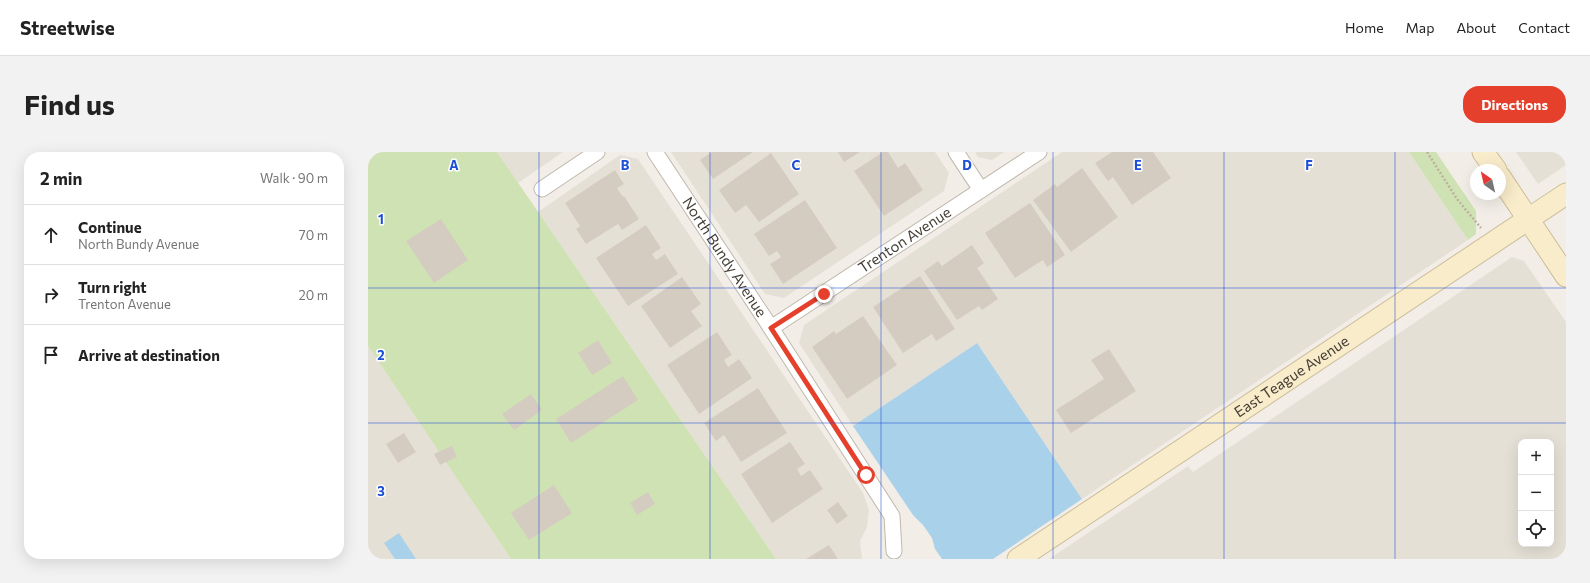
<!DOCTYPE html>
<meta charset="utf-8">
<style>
:root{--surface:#fff;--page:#f2f2f2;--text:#222;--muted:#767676;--line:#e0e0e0;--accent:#e5402b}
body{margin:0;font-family:Commissioner,sans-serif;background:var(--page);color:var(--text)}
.controls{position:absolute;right:12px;bottom:12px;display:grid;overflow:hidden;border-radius:8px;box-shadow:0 4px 16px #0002}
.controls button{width:36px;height:36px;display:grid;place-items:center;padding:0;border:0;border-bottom:1px solid var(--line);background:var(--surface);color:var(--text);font:20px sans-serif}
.compass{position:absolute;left:1102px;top:12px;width:36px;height:36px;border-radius:50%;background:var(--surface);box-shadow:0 4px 16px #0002;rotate:326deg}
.stop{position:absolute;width:12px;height:12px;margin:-9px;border:3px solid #e5402b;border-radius:50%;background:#fff}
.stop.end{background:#e5402b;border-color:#fff;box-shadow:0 1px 4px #0008}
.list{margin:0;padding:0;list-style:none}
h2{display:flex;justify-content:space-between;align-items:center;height:52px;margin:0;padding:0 16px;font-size:17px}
h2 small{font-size:13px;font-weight:400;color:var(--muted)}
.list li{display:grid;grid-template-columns:26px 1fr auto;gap:12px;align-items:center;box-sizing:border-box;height:60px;padding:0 16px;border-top:1px solid var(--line)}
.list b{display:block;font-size:15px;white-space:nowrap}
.list p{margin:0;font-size:13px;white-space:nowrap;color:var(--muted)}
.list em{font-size:13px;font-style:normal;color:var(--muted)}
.icon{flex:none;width:22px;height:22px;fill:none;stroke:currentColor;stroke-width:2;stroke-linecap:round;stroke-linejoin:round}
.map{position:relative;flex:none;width:1198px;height:407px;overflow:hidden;border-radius:16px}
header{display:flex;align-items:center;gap:24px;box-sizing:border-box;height:56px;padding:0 20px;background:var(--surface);border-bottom:1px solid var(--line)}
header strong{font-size:19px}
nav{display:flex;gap:22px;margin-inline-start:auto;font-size:14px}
.intro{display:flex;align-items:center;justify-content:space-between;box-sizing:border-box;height:96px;padding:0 24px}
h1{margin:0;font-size:28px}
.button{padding:10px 18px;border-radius:16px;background:var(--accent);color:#fff;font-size:14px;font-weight:700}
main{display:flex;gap:24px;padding:0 24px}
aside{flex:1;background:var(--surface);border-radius:16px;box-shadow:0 4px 16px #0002}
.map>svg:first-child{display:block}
.residential{fill:#e5e0d6;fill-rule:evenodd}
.green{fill:#cfe2b4}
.water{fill:#a9d1e9}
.building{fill:#d5ccc1}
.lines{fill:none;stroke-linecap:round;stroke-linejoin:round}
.street-casing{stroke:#bfb8ae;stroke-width:17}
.secondary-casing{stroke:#cdbe9b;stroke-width:23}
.path{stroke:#bdb09d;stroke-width:2.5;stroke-dasharray:2 2;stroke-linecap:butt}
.street{stroke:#fff;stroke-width:15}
.secondary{stroke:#f9ecca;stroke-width:21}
.route{stroke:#e5402b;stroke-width:5}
.grid{fill:none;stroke:#1d4ed8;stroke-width:1;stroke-opacity:0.55}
.labels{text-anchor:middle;stroke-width:3;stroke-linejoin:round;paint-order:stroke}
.street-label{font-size:15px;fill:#443e37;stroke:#fff}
.grid-label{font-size:13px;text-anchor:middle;font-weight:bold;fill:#1d4ed8;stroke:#fff;stroke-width:3;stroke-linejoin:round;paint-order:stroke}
</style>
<header>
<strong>Streetwise</strong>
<nav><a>Home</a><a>Map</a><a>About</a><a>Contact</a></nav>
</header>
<div class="intro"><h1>Find us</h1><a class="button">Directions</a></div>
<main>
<aside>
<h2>2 min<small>Walk · 90 m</small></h2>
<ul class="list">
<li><svg class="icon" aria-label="ahead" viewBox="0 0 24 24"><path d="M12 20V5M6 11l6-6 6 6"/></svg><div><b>Continue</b><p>North Bundy Avenue</p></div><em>70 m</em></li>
<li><svg class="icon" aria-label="right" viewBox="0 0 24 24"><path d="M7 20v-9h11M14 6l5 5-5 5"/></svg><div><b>Turn right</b><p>Trenton Avenue</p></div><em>20 m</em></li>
<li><svg class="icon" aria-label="arrive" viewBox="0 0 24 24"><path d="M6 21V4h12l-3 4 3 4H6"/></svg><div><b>Arrive at destination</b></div></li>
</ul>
</aside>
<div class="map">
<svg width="1198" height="407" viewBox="0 0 1198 407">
<rect width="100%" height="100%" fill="#f2eee7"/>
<path class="residential" d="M129 0H195L150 31Z
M303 0H567L581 21 576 39 416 146 397 142Z
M607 0H636L624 8 610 5Z
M694 0H1041L1100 88 714 347 609 191 485 274 431 191 436 173Z
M1148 0H1198V13L1170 32Z
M252 3 270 7 495 341 501 358 499 375 492 389 494 407H408L170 60Z
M1144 105 1156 109 1198 170V407H681L820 314 825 320ZM1153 290H1183V392H1153Z
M0 194 50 268 143 407H0Z"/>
<path class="green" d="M0 0H129L408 407H143L0 194Z
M1041 0H1068L1108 59V82L1100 88Z"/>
<path class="water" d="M609 191 714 347 625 407H574L567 397 564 386 555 373 545 363 485 274Z
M31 381 48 407H27L16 391Z"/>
<path class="building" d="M344 0H385L345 27 332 8Z
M470 0H492L476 10Z
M515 0H520L530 16 537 11 555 38 516 64 486 19Z
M744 0H785L803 26 764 53 745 25 740 29 727 11Z
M403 1 431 42 391 70 378 53 367 61 351 38Z
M714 16 750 65 703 100 665 48 687 32 689 35Z
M247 18 256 32 249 36 255 45 256 44 271 67 254 78 250 72 218 92 208 77 212 74 197 51Z
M437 48 469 96 415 132 402 112 413 105 409 99 401 104 386 82Z
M662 51 697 103 679 115 675 108 647 126 617 81Z
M73 67 100 108 66 131 38 89Z
M278 73 293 96 284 102 288 108 297 102 310 122 260 154 228 106Z
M604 93 616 111 609 116 630 147 614 158 611 154 589 168 556 119 570 109 574 114Z
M552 124 587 177 568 189 564 182 535 201 505 155Z
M314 125 333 152 323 159 334 174 302 196 273 154Z
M495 164 529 213 479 247 444 195 466 179 468 182Z
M349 180 364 203 356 208 360 215 371 207 384 226 331 262 299 213Z
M230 188 244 211 224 223 210 201Z
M741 197 768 239 703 281 688 258 736 227 723 208Z
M255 224 270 248 203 291 188 267Z
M390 236 419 281 373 310 356 283 348 289 336 271Z
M163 242 174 258 146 278 134 262Z
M36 281 48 300 30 311 18 292Z
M422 290 437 312 429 317 433 324 442 318 455 337 404 371 373 322Z
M84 294 89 305 72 313 66 302Z
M186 333 204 361 161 388 143 361Z
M280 340 287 352 269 363 262 351Z
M470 350 480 364 469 372 459 358Z
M461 393 470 407H438Z"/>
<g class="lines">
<defs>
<g id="street">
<path id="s1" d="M287 0 403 176 524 364 526 399"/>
<path d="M588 0 613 38"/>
<path d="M174 37 229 0"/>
<path id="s2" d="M403 176 671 0"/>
</g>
<g id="secondary">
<path d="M1115 0 1128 18"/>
<path d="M1132 25 1198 124"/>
<path id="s3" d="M650 407 1198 42"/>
</g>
</defs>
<use href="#street" class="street-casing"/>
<use href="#secondary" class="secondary-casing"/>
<path class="path" d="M1059 0 1089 47 1113 76"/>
<use href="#street" class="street"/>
<use href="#secondary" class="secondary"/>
</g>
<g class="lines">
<path class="route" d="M456 142 403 176 498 323"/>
</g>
<path class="grid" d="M171 0V407M342 0V407M513 0V407M685 0V407M856 0V407M1027 0V407M0 136H1198M0 271H1198"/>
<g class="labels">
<g class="street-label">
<text dy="5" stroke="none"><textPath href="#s2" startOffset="160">Trenton Avenue</textPath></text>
<text dy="5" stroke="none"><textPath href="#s1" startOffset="126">North Bundy Avenue</textPath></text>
<text dy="5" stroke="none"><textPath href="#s3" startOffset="329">East Teague Avenue</textPath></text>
</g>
</g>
<g class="grid-label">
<text x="86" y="18">A</text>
<text x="257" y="18">B</text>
<text x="428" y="18">C</text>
<text x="599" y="18">D</text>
<text x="770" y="18">E</text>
<text x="941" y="18">F</text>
<text x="13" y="72">1</text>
<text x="13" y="208">2</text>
<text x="13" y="344">3</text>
</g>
</svg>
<div class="controls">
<button>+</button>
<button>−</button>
<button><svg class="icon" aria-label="locate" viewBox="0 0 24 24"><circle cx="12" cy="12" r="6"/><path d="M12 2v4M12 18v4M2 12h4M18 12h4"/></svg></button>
</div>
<svg class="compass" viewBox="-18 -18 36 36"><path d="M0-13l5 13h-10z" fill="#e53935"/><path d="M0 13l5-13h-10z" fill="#767676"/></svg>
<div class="stop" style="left:498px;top:323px"></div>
<div class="stop end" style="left:456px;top:142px"></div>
</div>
</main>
